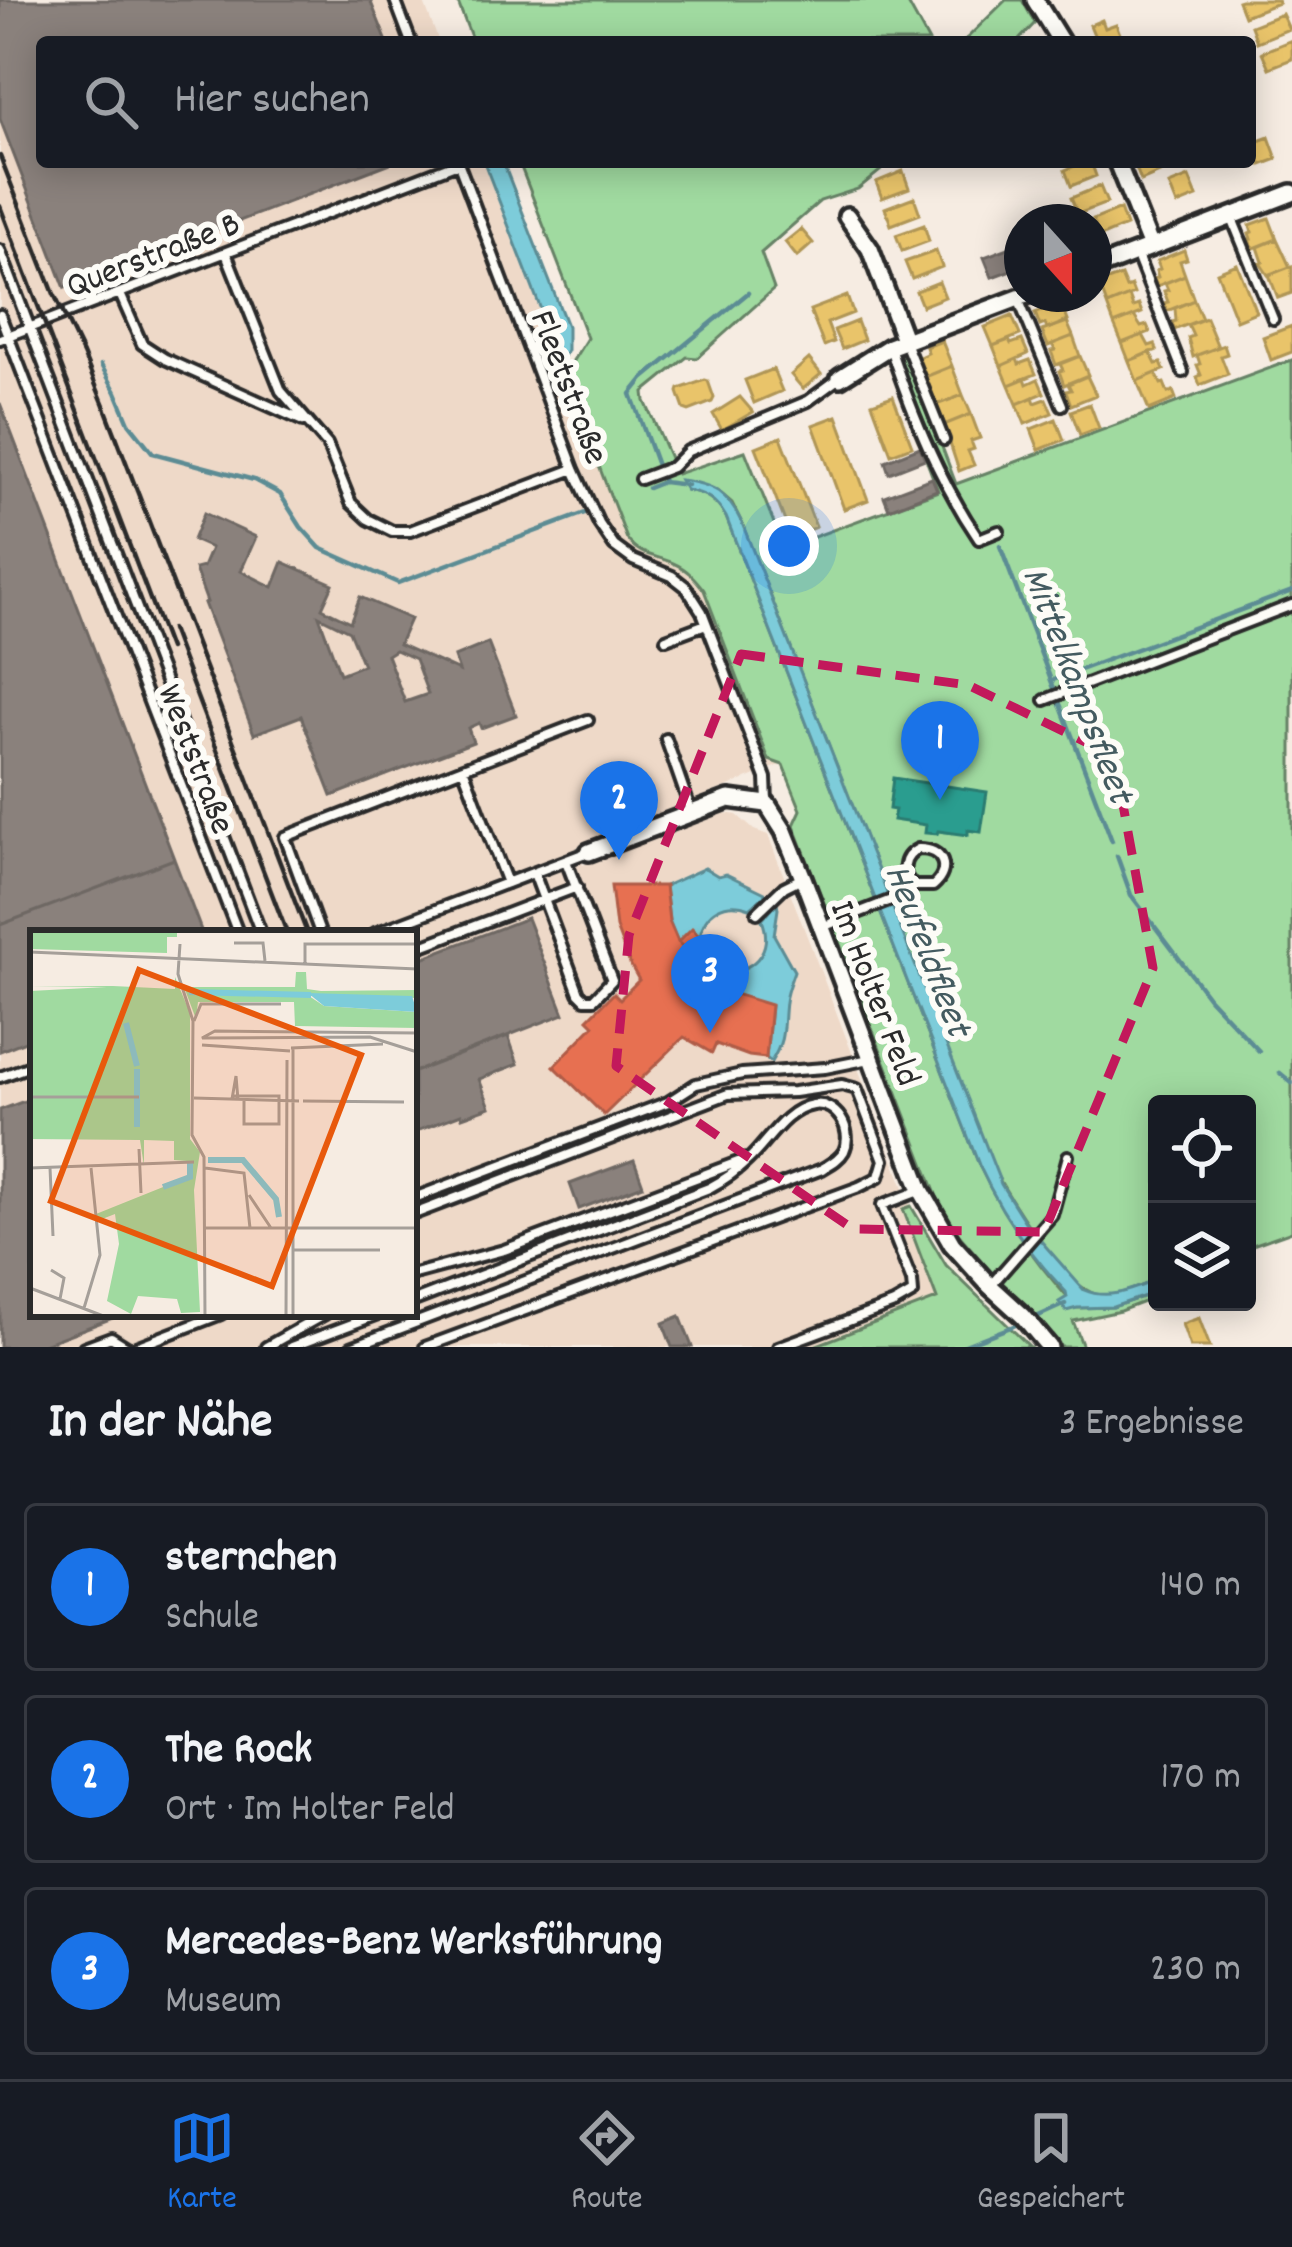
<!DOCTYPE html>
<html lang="de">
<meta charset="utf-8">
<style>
:root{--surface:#171b24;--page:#20242c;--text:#f1f3f6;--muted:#9ea1a6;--line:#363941;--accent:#1a73e8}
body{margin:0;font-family:Dekko,sans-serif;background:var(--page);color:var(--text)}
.controls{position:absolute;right:36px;bottom:36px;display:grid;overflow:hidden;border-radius:12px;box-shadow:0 6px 30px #0003}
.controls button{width:108px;height:108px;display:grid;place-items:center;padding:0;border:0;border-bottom:3px solid var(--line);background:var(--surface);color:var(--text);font:60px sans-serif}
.compass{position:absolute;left:1004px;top:204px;width:108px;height:108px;border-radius:50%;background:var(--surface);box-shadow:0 6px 30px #0003;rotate:159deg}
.you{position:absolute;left:789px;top:546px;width:42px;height:42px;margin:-30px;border:9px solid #fff;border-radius:50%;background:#1a73e8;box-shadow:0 0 0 18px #1a73e833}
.badge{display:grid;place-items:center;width:78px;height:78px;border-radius:50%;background:var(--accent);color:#fff;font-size:39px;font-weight:700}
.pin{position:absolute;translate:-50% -99px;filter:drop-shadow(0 3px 6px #0008)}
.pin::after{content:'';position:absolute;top:63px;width:42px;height:36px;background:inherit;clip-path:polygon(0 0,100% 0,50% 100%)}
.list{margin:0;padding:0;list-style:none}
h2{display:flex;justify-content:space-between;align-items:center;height:156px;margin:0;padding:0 48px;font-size:51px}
h2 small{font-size:39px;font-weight:400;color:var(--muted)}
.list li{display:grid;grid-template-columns:78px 1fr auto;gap:36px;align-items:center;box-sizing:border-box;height:168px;margin:0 24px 24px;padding:0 24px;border:3px solid var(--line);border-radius:12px}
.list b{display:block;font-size:45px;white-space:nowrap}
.list p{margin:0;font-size:39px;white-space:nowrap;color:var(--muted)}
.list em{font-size:39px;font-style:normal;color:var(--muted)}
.icon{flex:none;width:66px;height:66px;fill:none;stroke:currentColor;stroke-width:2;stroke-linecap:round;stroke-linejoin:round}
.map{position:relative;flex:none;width:1292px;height:1347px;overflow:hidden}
.search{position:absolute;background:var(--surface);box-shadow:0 6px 30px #0003;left:36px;right:36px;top:36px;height:132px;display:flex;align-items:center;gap:30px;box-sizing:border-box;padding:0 42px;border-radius:12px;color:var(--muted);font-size:45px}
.sheet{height:732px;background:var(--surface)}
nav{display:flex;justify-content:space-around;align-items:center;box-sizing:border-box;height:168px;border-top:3px solid var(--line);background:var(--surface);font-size:33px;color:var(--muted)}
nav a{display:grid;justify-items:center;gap:6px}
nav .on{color:var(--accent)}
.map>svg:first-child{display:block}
.built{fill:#eed9c8;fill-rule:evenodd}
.green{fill:#a0daa0;stroke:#668266;stroke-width:3}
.water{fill:#7dccda;stroke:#5c8c94;stroke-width:3}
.homes{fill:#e9c46a;stroke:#b09657;stroke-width:3}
.shops{fill:#e76f51;stroke:#af5b46;stroke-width:3}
.schools{fill:#2a9d8f;stroke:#2a7b71;stroke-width:3}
.industry{fill:#8a817c;stroke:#6e6764;stroke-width:3;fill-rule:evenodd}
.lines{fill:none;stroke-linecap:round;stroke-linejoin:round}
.stream{stroke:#5c8c94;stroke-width:4.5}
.lane-casing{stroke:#2b2b2b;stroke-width:16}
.street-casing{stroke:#2b2b2b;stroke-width:24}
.lane{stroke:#fdfcf7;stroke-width:8}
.street{stroke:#fdfcf7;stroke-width:15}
.rail{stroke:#2b2b2b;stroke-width:4.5}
.marked{fill:none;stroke:#c2185b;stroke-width:9;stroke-dasharray:24 15;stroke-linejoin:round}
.labels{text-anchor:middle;stroke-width:12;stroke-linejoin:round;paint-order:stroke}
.street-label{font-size:36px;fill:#2b2b2b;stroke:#fdfcf7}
.water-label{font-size:39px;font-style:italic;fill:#445b60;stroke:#fdfcf7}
.inset-river{fill:none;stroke:#7dccda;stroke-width:6}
.inset-road{fill:none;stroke:#a59f99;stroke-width:3}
.view{fill:#e8590c;fill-opacity:0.15;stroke:#e8590c;stroke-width:6}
.inset-edge{fill:none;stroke:#2b2b2b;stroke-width:6}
</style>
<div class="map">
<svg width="1292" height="1347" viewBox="0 0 1292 1347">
<rect width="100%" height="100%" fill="#f6ece2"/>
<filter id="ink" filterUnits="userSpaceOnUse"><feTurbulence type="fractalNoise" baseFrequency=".00833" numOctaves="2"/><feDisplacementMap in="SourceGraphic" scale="24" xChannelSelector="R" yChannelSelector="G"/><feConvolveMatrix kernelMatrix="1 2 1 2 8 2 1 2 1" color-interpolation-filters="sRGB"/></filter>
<g filter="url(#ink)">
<path class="built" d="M0 0H423L439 42H42V162H484L627 539 645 554 670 562 691 573 704 590 769 760 783 764 577 847 583 865 724 813 737 815 754 830 768 835 911 1206 904 1210 938 1299 812 1347H0ZM33 933H414V1314H33Z"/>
<path class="green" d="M457 0H906L929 42H473Z
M1006 0H1022L1035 23 1017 42H963Z
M519 162H891L858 189 820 201 761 253 774 289 697 358 687 357 644 392 645 401 677 474 745 451 784 548 938 491 889 361 907 354 956 484 1292 360V1231L1247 1247V1104H1157V1280C1140 1286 1120 1297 1101 1295 1067 1293 1013 1203 996 1174L742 523 732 503 717 490H686C706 493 716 500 726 517L979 1165C1004 1218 1038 1266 1077 1308L1113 1307 1157 1292V1297L1120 1311 1073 1321 1083 1347H1057L953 1228 937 1197 794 825 801 810 783 765 769 760 704 590C695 578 687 569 673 563 655 555 639 556 627 539L564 375 587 338Z
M911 1206 946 1265 1030 1347H812L937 1299 903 1209Z"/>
<path class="water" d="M484 162H503L567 326V350L558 369H553L550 333Z
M680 480C714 484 727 492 742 523L1001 1184 1027 1225 1084 1290C1109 1301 1133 1289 1157 1280V1292L1113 1307 1077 1308 1066 1311 1059 1302 1067 1297 1066 1292C1029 1254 1001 1213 979 1165L726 517C716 500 706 493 686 490Z
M705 868 718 876 726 874 767 894 750 908C725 899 705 910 700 936L690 941 678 942 669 920 665 886Z
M777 902 778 909 774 935 794 971C791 980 786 992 785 1002 782 1028 786 1038 771 1062L766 1058 771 1006 728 992 734 971C760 966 772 945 762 920Z"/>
<path class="homes" d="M1241 0H1277L1278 3 1244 16 1238 1Z
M1282 14 1289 29 1257 42 1251 26Z
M1102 20 1105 28 1116 24 1122 39 1113 42H1097L1090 25Z
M1292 40V59L1269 68 1262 52Z
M1269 137 1277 159 1261 165 1253 143Z
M1084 162H1091L1096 176 1071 186 1065 170Z
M1142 162H1166L1169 169 1141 181 1135 165Z
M903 171 909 188 882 198 876 182Z
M1189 177 1197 197 1177 205 1169 185Z
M1100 186 1107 203 1078 214 1071 198Z
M914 197 920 214 891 225 885 208Z
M1120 209 1126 226 1100 237 1093 220Z
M1269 218 1277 239 1252 249 1249 239H1251L1249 233 1252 232 1250 225Z
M924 225 929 241 902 251 896 235Z
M801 229 813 243 797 257 785 242Z
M1277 239 1290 267 1268 275 1260 263 1263 262 1258 247Z
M1184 250 1187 259 1180 261 1185 275 1157 286 1154 279 1158 277 1156 271 1160 269 1157 261Z
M936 251 942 267 912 279 905 262Z
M1237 264 1256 312 1236 320 1217 272Z
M1292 266V293L1278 298 1269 275Z
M1185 275 1194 300 1167 311 1164 303 1168 302 1164 291 1168 290 1165 283Z
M1121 276 1126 288 1131 286 1134 294 1107 305 1099 284Z
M939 282 945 297 922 306 916 291Z
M847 296 853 313 827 323 834 342 824 346 810 310Z
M1129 296 1133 307 1139 305 1142 313 1114 324 1107 305Z
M1059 297 1068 321 1047 329 1045 324 1040 326 1035 313 1044 310 1042 304Z
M1194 300 1202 319 1174 330 1172 322 1176 321 1175 308Z
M1012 316 1020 335 993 346 985 327Z
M1134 316 1141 327 1147 325 1150 332 1122 343 1114 324Z
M1206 318 1218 347 1193 357 1188 338 1193 336 1188 325Z
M857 321 864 340 842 349 834 330Z
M1067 322 1073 336 1048 346 1042 331Z
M1292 326V352L1271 360 1263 337Z
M1143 335 1149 346 1155 344 1157 350 1129 361 1122 343Z
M1073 336 1080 356 1056 365 1051 351 1055 350 1052 344Z
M1009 340 1011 344 1022 340 1028 354 1001 366 993 346Z
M942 341 952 366 925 377 917 358 928 353 926 347Z
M1224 345 1227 354 1221 356 1228 374 1200 385 1197 377 1201 375 1197 365 1200 364 1197 355Z
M1150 352 1156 364 1161 363 1164 370 1137 381 1129 361Z
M1080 356 1088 375 1064 385 1059 371 1063 370 1060 364Z
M809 359 821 374 803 389 791 375Z
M1017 359 1019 364 1030 360 1036 374 1009 385 1001 366Z
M952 366 963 395 936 405 925 377Z
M773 369 782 391 754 403 745 380Z
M1156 373 1161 384 1164 383 1168 393 1173 391 1176 399 1149 410 1137 381Z
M1087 376 1096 395 1071 405 1066 391 1071 390 1068 384Z
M1025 378 1027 384 1038 379 1044 393 1017 404 1009 385Z
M705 380 708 381 714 398 712 402 689 411 684 409 678 392 679 389Z
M963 395 971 414 944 425 936 405Z
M893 396 912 446 891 454 872 403Z
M740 397 753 412 722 430 713 414Z
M1033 397 1035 403 1046 399 1052 413 1025 424 1017 404Z
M1090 404 1099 428 1080 435 1071 411Z
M971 414 980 438 971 441 974 449 968 451 974 465 959 471 944 425Z
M837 416 868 500 844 509 813 425Z
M1056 419 1064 440 1039 450 1031 429Z
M781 437 816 527 791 537 756 447Z
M1199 1318 1210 1347H1190L1182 1324Z"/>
<path class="shops" d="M611 886H665L669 921 678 942 728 992 771 1005 766 1058 749 1056 716 1044 712 1053 684 1037 604 1115 554 1066 594 1025 588 1019 614 993 620 999 639 980 629 962 616 928Z
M692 928 742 978 728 992 678 942Z"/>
<path class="schools" d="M893 778 987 792 981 832 968 830V835L938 831 937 834 925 833 926 825 893 820 895 810 889 809Z"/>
<path class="industry" d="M0 0H370L387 42H42V162H393L65 288 0 119Z
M1022 243V266L992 277 984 257Z
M0 403 174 859 0 925Z
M920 447 925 459 889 473 885 461Z
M932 478 937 490 889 509 884 496Z
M204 513 256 537 241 571 273 587 283 562 333 584 322 608 350 622 360 597 410 619 399 644 459 671 454 657 488 643 516 715 481 728 479 723 468 728 473 742 332 796 301 716 254 734 204 603 207 602 195 569 203 567 211 548 193 540ZM319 616 349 631 363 665 340 674ZM395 650 415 659 428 694 405 702 387 655Z
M174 859 202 933H33V1038L0 1051V925Z
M527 918 564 1014 414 1072V961Z
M508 1036 518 1064 479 1079 490 1107 462 1117 461 1114 414 1132V1072Z
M33 1098V1314H123L36 1347H0V1110Z
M634 1160 643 1185 579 1209 570 1184Z
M680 1316 691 1344 692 1347H672L663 1323Z"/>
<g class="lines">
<path class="stream" d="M101 365 116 392 129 423 153 453 254 480 280 494 301 527 320 548 398 583 585 513
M663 482 631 394 643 379 748 293
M648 488 663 482 687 485
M1000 546 1112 841
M1053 680 1292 591
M1117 856 1131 895 1209 998 1259 1051
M1280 1073 1292 1083
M1032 1319 1065 1304
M960 1347 1021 1323"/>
<defs>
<path id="lane" d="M395 0 411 42
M458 162 574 469 599 524 614 546 633 560 672 576 686 587 702 612 766 778 767 802
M1231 216 1273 319
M0 250 261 933
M226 253 281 391 327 444 351 503 368 519 392 531H410L574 469
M1136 253 1183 372
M120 294 142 344 165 359 303 421
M1019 301 1062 405
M0 315 238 933
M0 339 458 163
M905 342 944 440
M890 348C913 416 939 480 979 539L999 531
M640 479 672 467 688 451 808 401 838 379
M666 639 706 624
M1045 700 1292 605
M666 739 691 811
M463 768 588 720
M534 873 579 993 585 999H594L612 980 566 861
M757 913 784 887 802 878
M822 927 894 899 914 886H933C952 870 943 848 918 849 902 857 900 874 914 886
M320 933 285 837 463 768 507 883
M375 933 588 852
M414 949 577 887
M0 1077 33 1065
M414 1198 668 1102 696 1084 742 1074 825 1068 870 1059
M414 1214 728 1094 794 1092 842 1085 857 1089 884 1160 879 1177 859 1187 425 1347
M414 1274 504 1250 746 1159
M991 1285 1052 1215 1068 1156
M84 1347 111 1337 127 1347
M136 1347 221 1314
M266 1347 325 1314
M291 1347 379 1314
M351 1347 822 1169C830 1164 839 1160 844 1151 854 1130 836 1101 813 1105 784 1110 768 1142 748 1160 736 1172 724 1180 709 1188L414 1301
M778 1347 894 1304 913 1293 912 1281 882 1205 919 1191"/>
<path id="street" d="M1035 0 1061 42
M1117 162 1151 247
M847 216 870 249 905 342
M1094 269 1292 193
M840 378 889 347 1029 294
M589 852 729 799 767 804 784 831 803 878 921 1190 952 1244 990 1286 1023 1316 1049 1347"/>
</defs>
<use href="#lane" class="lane-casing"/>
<use href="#street" class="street-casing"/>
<use href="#lane" class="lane"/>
<use href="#street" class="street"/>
<path class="rail" d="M0 156 54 294 83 354 106 410 307 933
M0 206 169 649
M171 629 287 933"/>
</g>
</g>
<path class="marked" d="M741 654 968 685 1114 756 1153 968 1044 1232 853 1229 616 1066 629 935Z"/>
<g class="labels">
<g class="street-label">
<text transform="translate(152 252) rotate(-21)" y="13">Querstraße B</text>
<text transform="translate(572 386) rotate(69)" y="13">Fleetstraße</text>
<text transform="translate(199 758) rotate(69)" y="13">Weststraße</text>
<text transform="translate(878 992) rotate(69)" y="13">Im Holter Feld</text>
</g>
<g class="water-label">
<text transform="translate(1081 684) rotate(69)" y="14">Mittelkampsfleet</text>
<text transform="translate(931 949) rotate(69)" y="14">Heufeldfleet</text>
</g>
</g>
<g transform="translate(30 930)">
<rect width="387" height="387" fill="#f6ece2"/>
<path d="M0 0H147V7H137V23L0 19ZM266 42H276L277 59 291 61 387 60V68L279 66 294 76 387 82V98L265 96 264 72H168L166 89 154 57H265ZM145 47 160 83V209L170 222 164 260 170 382 151 383 147 369 108 366 101 384 77 371 89 314 85 284 67 291 66 284 158 247 157 231 144 230V211L114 210V236L110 210 0 209V61L77 57 0 56H83L145 59Z" fill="#a0daa0"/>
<path d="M278 63 382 66 387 82 294 76Z" fill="#7dccda"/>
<path class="inset-river" d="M159 62 281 65M96 93 107 136M107 197V139M178 230H213L246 269 249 287M133 257 160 247V232"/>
<path class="inset-road" d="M204 13H233L235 31M150 14 148 44 163 91 162 205 174 227 175 387M0 22 387 39M275 34V14H387M164 91 171 74H251M387 103 185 101 172 108 340 107 387 122M172 115 260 121M261 118 353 114M263 118V387M202 166H249V194H214V171M0 167H109M164 168 269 171M202 169 206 146 208 170M273 171 374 172M109 219 111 263M0 238 164 232M20 238 23 306M175 238 214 243 220 298M219 265 241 298M175 298H387M263 320H350M21 340 34 348 30 369M0 358 76 387M54 378 70 325 61 238M256 387 257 130"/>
<path class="view" d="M109 40 331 125 242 356 21 271Z"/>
<rect width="387" height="387" class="inset-edge"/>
</g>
</svg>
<div class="controls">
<button><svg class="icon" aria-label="locate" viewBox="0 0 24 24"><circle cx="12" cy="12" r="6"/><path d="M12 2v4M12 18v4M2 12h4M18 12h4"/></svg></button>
<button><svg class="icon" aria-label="layers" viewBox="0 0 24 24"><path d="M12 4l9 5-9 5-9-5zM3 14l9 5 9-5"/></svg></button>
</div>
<svg class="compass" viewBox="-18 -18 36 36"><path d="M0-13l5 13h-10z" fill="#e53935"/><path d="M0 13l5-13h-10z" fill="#9ea1a6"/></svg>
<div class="you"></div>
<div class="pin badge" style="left:940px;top:800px">1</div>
<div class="pin badge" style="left:619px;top:860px">2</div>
<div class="pin badge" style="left:710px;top:1033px">3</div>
<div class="search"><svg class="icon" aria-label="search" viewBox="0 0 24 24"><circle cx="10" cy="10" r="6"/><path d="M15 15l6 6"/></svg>Hier suchen</div>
</div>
<section class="sheet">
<h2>In der Nähe<small>3 Ergebnisse</small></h2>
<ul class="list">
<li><span class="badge">1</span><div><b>sternchen</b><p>Schule</p></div><em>140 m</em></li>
<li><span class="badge">2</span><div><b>The Rock</b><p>Ort · Im Holter Feld</p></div><em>170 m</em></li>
<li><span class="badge">3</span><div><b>Mercedes-Benz Werksführung</b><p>Museum</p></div><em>230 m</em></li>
</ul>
</section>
<nav>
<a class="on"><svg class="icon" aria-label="map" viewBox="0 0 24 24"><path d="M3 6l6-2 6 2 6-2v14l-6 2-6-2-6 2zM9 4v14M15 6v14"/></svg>Karte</a>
<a><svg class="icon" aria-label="directions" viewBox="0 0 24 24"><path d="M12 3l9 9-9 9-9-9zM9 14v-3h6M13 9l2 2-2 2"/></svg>Route</a>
<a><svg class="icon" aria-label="saved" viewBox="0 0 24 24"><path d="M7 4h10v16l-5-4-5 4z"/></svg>Gespeichert</a>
</nav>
